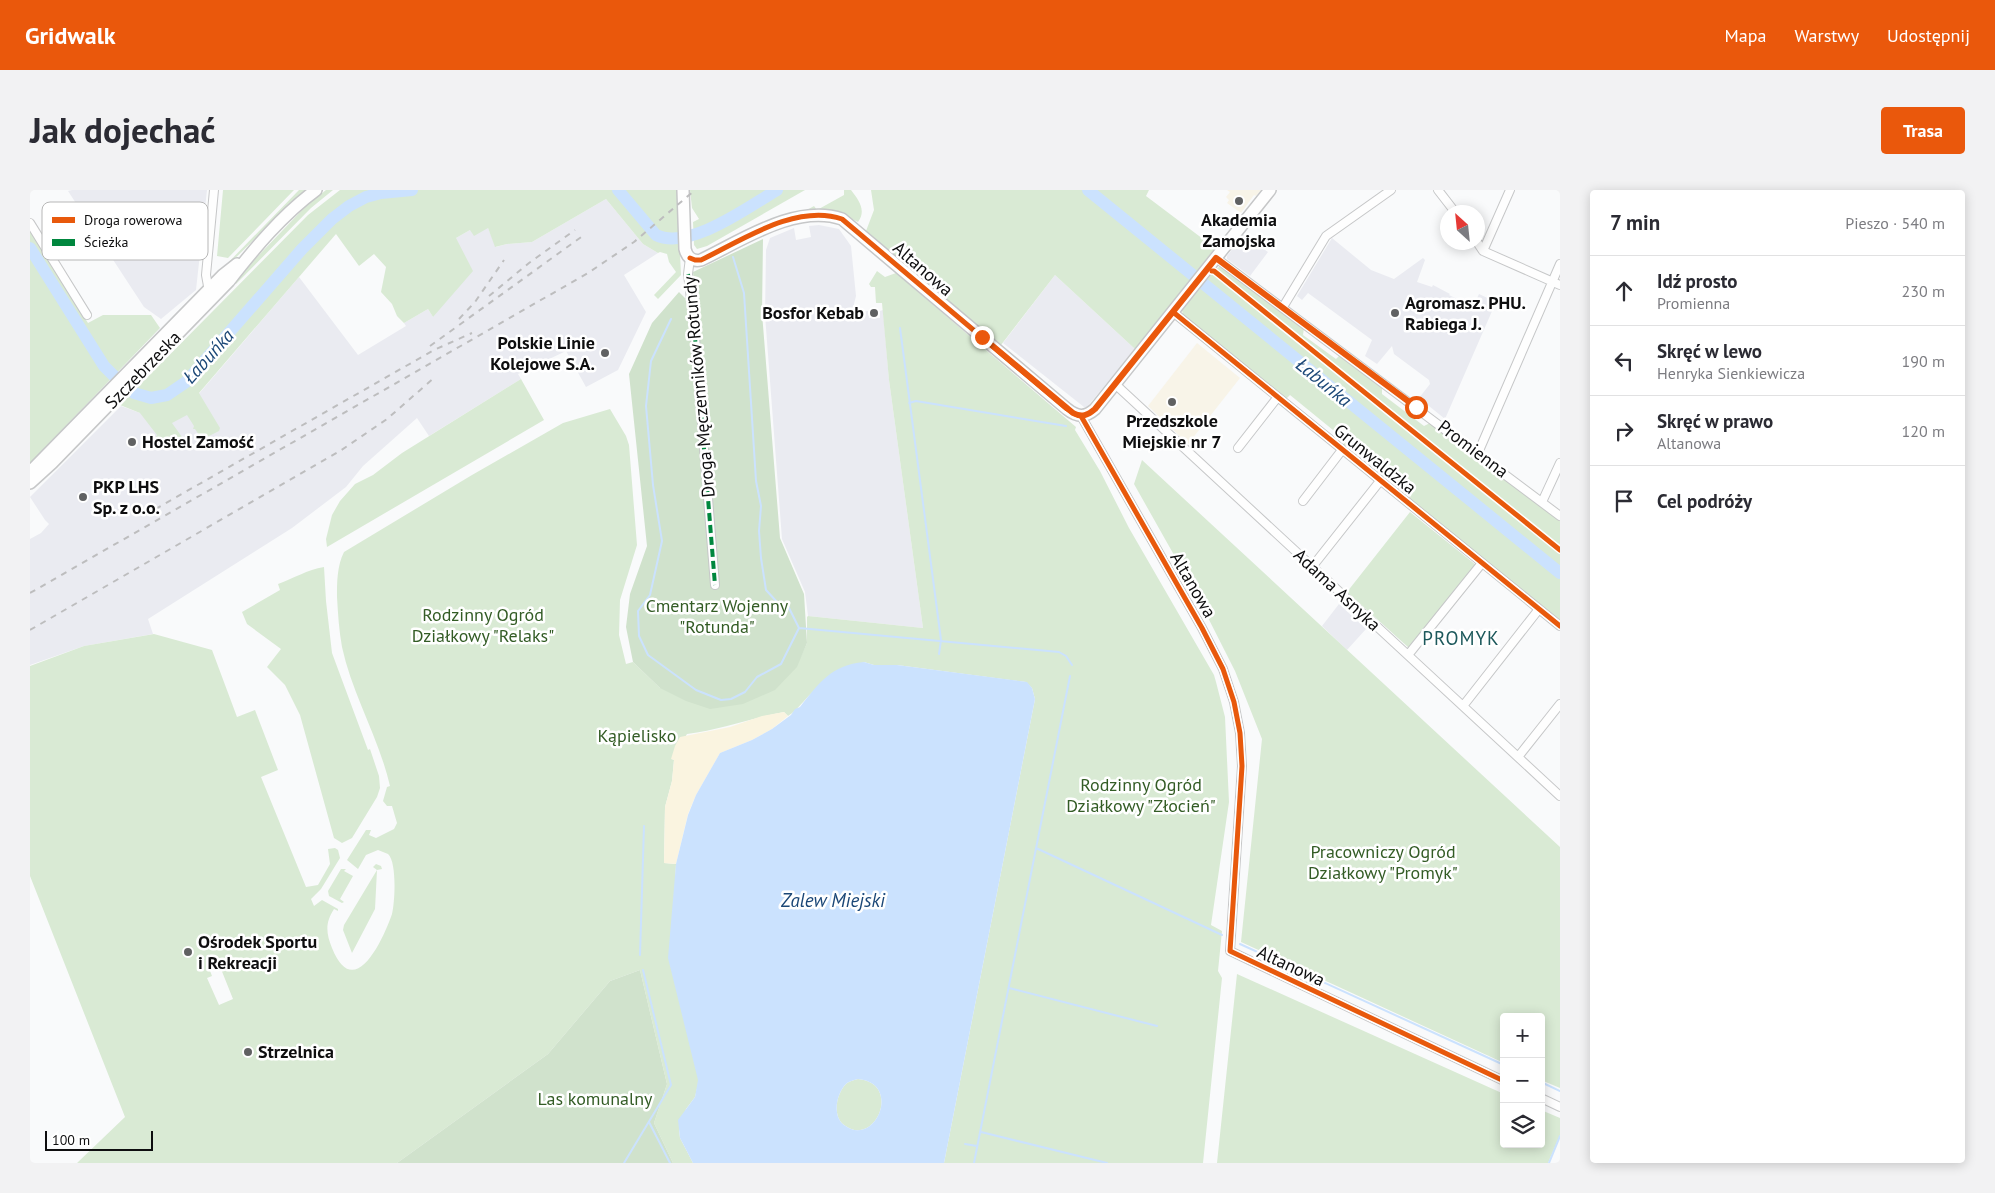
<!DOCTYPE html>
<html lang="pl">
<meta charset="utf-8">
<style>
:root{--surface:#fff;--page:#f2f2f3;--text:#2b2b33;--muted:#7c7c81;--line:#e1e1e2;--accent:#ea580c}
body{margin:0;font-family:"PT Sans",sans-serif;background:var(--page);color:var(--text)}
.controls{position:absolute;right:15px;bottom:15px;display:grid;overflow:hidden;border-radius:5px;box-shadow:0 2px 12px #0003}
.controls button{width:45px;height:45px;display:grid;place-items:center;padding:0;border:0;border-bottom:1px solid var(--line);background:var(--surface);color:var(--text);font:25px sans-serif}
.compass{position:absolute;left:1410px;top:15px;width:45px;height:45px;border-radius:50%;background:var(--surface);box-shadow:0 2px 12px #0003;rotate:333deg}
.scale{position:absolute;left:15px;bottom:12px;width:108px;box-sizing:border-box;padding-left:5px;border:2px solid #0e0e0f;border-top:0;font-size:14px;line-height:18px;white-space:nowrap;color:#0e0e0f;-webkit-text-stroke:4px #fff;paint-order:stroke}
.stop{position:absolute;width:15px;height:15px;margin:-11px;border:4px solid #ea580c;border-radius:50%;background:#fff}
.stop.end{background:#ea580c;border-color:#fff;box-shadow:0 1px 5px #0008}
.list{margin:0;padding:0;list-style:none}
h2{display:flex;justify-content:space-between;align-items:center;height:65px;margin:0;padding:0 20px;font-size:21px}
h2 small{font-size:16px;font-weight:400;color:var(--muted)}
.list li{display:grid;grid-template-columns:32px 1fr auto;gap:15px;align-items:center;box-sizing:border-box;height:70px;padding:0 20px;border-top:1px solid var(--line)}
.list b{display:block;font-size:19px;white-space:nowrap}
.list p{margin:0;font-size:16px;white-space:nowrap;color:var(--muted)}
.list em{font-size:16px;font-style:normal;color:var(--muted)}
.icon{flex:none;width:28px;height:28px;fill:none;stroke:currentColor;stroke-width:2;stroke-linecap:round;stroke-linejoin:round}
.map{position:relative;flex:none;width:1530px;height:973px;overflow:hidden;border-radius:5px}
header{display:flex;align-items:center;gap:30px;box-sizing:border-box;height:70px;padding:0 25px;background:var(--accent);color:#fff}
header strong{font-size:24px}
nav{display:flex;gap:28px;margin-inline-start:auto;font-size:18px}
.intro{display:flex;align-items:center;justify-content:space-between;box-sizing:border-box;height:120px;padding:0 30px}
h1{margin:0;font-size:35px}
.button{padding:12px 22px;border-radius:5px;background:var(--accent);color:#fff;font-size:18px;font-weight:700}
main{display:flex;gap:30px;padding:0 30px}
aside{flex:1;background:var(--surface);border-radius:5px;box-shadow:0 2px 12px #0003}
.map>svg:first-child{display:block}
.built{fill:#eaebf1}
.education{fill:#f8f4e8}
.green{fill:#d9ead4;fill-rule:evenodd}
.forest{fill:#d0e2cc}
.sand{fill:#faf4e0}
.water{fill:#cbe2fe;fill-rule:evenodd}
.lines{fill:none;stroke-linecap:round;stroke-linejoin:round}
.stream{stroke:#cbe2fe;stroke-width:2}
.river{stroke:#cbe2fe;stroke-width:12}
.street-casing{stroke:#c6c7c8;stroke-width:10}
.secondary-casing{stroke:#c6c7c8;stroke-width:14}
.street{stroke:#fefefe;stroke-width:8}
.secondary{stroke:#fefefe;stroke-width:11}
.rail{stroke:#bdbdbe;stroke-width:2;stroke-dasharray:6 6;stroke-linecap:butt}
.quiet{stroke:#00873e;stroke-width:4;stroke-dasharray:8 4;stroke-linecap:butt}
.cycleway-casing{stroke:#fff;stroke-width:8}
.cycleway{stroke:#e8590c;stroke-width:5}
.route{stroke:#ea580c;stroke-width:6}
.poi-dot{fill:#606162;stroke:#fff;stroke-width:2}
.labels{text-anchor:middle;stroke-width:5;stroke-linejoin:round;paint-order:stroke}
.poi-label{font-size:18px;font-weight:bold;fill:#0e0e0f;stroke:#fff;text-anchor:start}
.street-label{font-size:18px;fill:#0e0e0f;stroke:#fff}
.park-label{font-size:18px;fill:#335c25;stroke:#fff}
.water-label{font-size:19px;font-style:italic;fill:#1b4777;stroke:#fff}
.neighbourhood-label{font-size:19px;letter-spacing:1px;fill:#1c585b;stroke:#fff}
.key{fill:#fff;stroke:#b7b7b7;stroke-width:1}
.key-label{font-size:14px;fill:#0e0e0f}
</style>
<header>
<strong>Gridwalk</strong>
<nav><a>Mapa</a><a>Warstwy</a><a>Udostępnij</a></nav>
</header>
<div class="intro"><h1>Jak dojechać</h1><a class="button">Trasa</a></div>
<main>
<div class="map">
<svg width="1530" height="973" viewBox="0 0 1530 973">
<rect width="100%" height="100%" fill="#f9fafb"/>
<path class="built" d="M42 0H177L166 100 131 129 114 117 38 1Z
M576 9 613 54 628 63 594 85 616 122 588 180 556 197 536 161 488 184 491 189 399 246 387 228 333 276 316 297 262 338 118 429 123 444 54 456 0 475V349L11 343 19 334 15 330 0 307 91 216 110 223 161 213 269 87 328 165 376 136 374 133 398 119 403 127 426 48 440 40 458 38 466 57 477 54 502 52Z
M789 35 809 39 821 56 826 106 824 114 825 122 838 121 839 128H850V121L853 120 859 190 893 438 778 426 775 402 752 349 735 125 736 60 740 48 764 38 766 50 781 47 779 36Z
M1213 45 1238 62 1220 86 1197 69V66Z
M1302 48 1341 80 1364 89 1393 68 1395 70 1387 92 1402 97 1403 95 1420 104 1419 105 1443 117 1449 104 1466 112 1415 229 1389 208 1400 194 1399 190 1364 164 1362 156 1347 174 1335 166 1342 150 1278 103 1272 110 1267 106Z
M1025 85 1105 159 1057 217H1054L973 153Z
M1309 414 1336 439 1317 460 1292 436Z"/>
<path class="education" d="M1197 0H1231L1226 6 1224 5 1211 23 1197 13 1199 10 1196 7 1200 2Z
M1167 153 1210 188 1158 254 1118 216Z"/>
<path class="green" d="M193 0H264L198 68 187 66Z
M269 0H275L192 81 191 80Z
M296 0H303L281 18 206 94 203 92 276 16Z
M310 0H647L651 85 628 109 624 105 646 82 639 72 637 64 630 62 628 63 613 54 576 9 502 52 477 54 465 57 458 38 444 46 440 40 426 48 443 81 403 127 398 119 374 133 367 126 362 114 351 102 356 77 344 64 329 76 306 44 169 203 190 238 189 241 167 252 171 248 165 239H163L164 236 157 225 142 233 152 247 139 252 137 248 133 250 131 247 120 255 127 245 110 223 90 215 278 25Z
M660 0H775L677 56 667 59 664 55 663 32 669 29 662 18Z
M814 0H821C828 9 837 20 828 32L808 22 777 20 784 16 787 20 814 5Z
M841 0H1119L1116 6 1185 58 1105 159 1025 85 971 155 958 145 961 140 957 137 954 141 836 41 844 20Z
M0 41 58 133 73 125H121L130 138 0 273Z
M1189 77 1193 78 1274 138 1273 145 1306 169 1310 165 1352 195V204L1394 236 1400 233 1530 331V430L1342 280 1346 275 1323 257 1320 261 1310 254 1314 249 1260 205 1256 209 1153 126 1152 120 1186 79Z
M847 81 855 87 866 83 1046 237 1045 240 1070 281 1099 338 1184 485 1186 492 1195 527 1199 612 1181 735 1192 741 1188 781 1192 788 1173 973H914L1005 509 1002 498 996 492 867 475H844L834 472C819 480 799 488 786 499 775 508 769 519 758 526L754 522C721 528 691 540 657 544L642 569 644 570 642 591 635 617 634 673 646 674 644 714 669 890 665 907 656 919 649 940 650 948 663 973H643L624 933 637 894 610 780 580 791 518 864 367 973H47L95 927 0 686V476L54 456 124 444 182 460 207 527 225 520 248 580 231 587 276 697 288 695 300 674 298 659 305 658 308 660 310 668 291 699 281 709 284 716 292 710 308 719V721L304 719C295 733 296 743 302 758 324 813 353 750 362 724 365 712 367 672 358 664L348 660 336 665 328 679 317 670 336 640H341L339 645 346 648 364 639 367 633 362 616H357L353 611 357 597 360 596C349 548 322 504 312 457 309 441 308 424 307 407 307 392 307 376 314 362L442 285 533 233 580 219 596 246 599 255 607 355 590 410 589 445 596 474 603 472 630 498 766 477 777 453V427L778 426 893 438 859 190 852 113H846L845 97H841L839 94ZM189 774 203 809 189 815 177 788 182 786 179 778Z
M491 189 514 230 297 357 296 349 302 325 310 311 325 294 343 285 372 263Z
M1112 270 1530 657V898L1511 890V827H1474V873L1211 752 1232 549 1205 481 1166 404 1104 294Z
M1380 322 1446 375 1379 458 1317 402Z
M294 377 296 411 302 463 338 560 340 559 349 586 350 598 347 607 322 648 312 653 304 648 270 525 255 495 237 477 251 459 217 434 212 422 250 400 248 394C264 388 277 380 294 377Z
M346 674 351 676 352 679 347 680 345 719 322 763 313 740 314 735 347 680 343 677Z
M311 679H316L314 681 323 686 310 709 314 712 312 713 299 706 298 701Z
M1207 784 1474 904V954H1511V920L1530 928V945L1518 973H1187Z
M828 889C873 893 845 959 814 935 802 926 806 903 817 893 820 891 824 890 828 889Z"/>
<path class="forest" d="M733 49 732 123 750 348 774 404 777 453 767 477 745 500 713 514 680 519 656 511 630 498 603 472 596 437 600 404 617 356 599 184 622 133 649 102 655 108 665 104 663 82Z
M610 780 637 894 624 933 643 973H367L518 864 580 791Z"/>
<path class="sand" d="M754 522 758 526 742 539 722 550 690 563 666 605 658 624 646 674 634 673 635 617 642 591 644 570 641 569 645 556 650 547 700 537 732 526Z"/>
<path class="water" d="M834 472 844 475H867L997 492 1002 498 1005 509 914 973H663L650 948 648 930 665 907 668 890 638 768 646 674 658 625 666 605 690 563 722 550 742 539 761 525 765 519 770 517C789 493 801 475 834 472ZM828 889C873 893 845 959 814 935 802 926 806 903 817 893 820 891 824 890 828 889Z"/>
<g class="lines">
<path class="stream" d="M641 129 621 171 616 216 623 295 632 351 620 405 608 421 609 446 618 465 666 500 691 510 701 509 715 502 727 487 751 474 769 438 759 418 747 412 736 400 731 368 729 341 731 316 726 291 714 103 703 67
M870 138 911 450 909 464
M879 213 886 211 1036 236
M769 438 1029 462 1036 466 1042 475
M1006 658 1192 745
M1210 754 1474 875
M610 765 614 636
M979 798 1127 836
M1511 892 1530 901
M619 932 640 973
M951 942 1077 973
M935 954 947 956
M594 973 641 895 613 780
M944 973 1040 486
M1519 973 1530 946
M1530 973V972"/>
<path class="river" d="M588 0 626 45C659 61 718 17 747 0
M1058 0 1530 383
M0 58 74 176 83 185 104 203 121 208 137 205 156 192 272 59 302 29 319 16 336 7 351 3 382 0"/>
<defs>
<path id="street" d="M1408 0 1425 22
M0 33 57 125
M1447 52 1453 61 1530 95
M1453 61 1480 0
M660 68 658 84 664 135 685 395
M1186 68 1530 326
M182 100 178 96 176 85 184 0
M1253 117 1296 46 1361 0
M1143 122 1530 436
M1085 194 1530 606
M1051 226 1172 438 1193 479 1204 512 1210 543 1212 576 1200 761 1474 891
M1208 258 1247 208
M1448 263 1530 74
M1273 311 1312 260
M1512 312 1530 273
M1282 377 1350 291
M1378 465 1452 373
M1433 516 1509 419
M1488 567 1530 514
M1511 908 1530 917"/>
<path id="secondary" d="M653 0 655 59C657 67 662 72 671 70 711 51 766 13 812 29L1037 219C1047 227 1055 228 1065 219L1240 0
M0 282 193 85 207 74
M0 293 22 273 199 91C224 59 252 25 286 0"/>
</defs>
<use href="#street" class="street-casing"/>
<use href="#secondary" class="secondary-casing"/>
<use href="#street" class="street"/>
<use href="#secondary" class="secondary"/>
<path class="rail" d="M459 106 499 73 545 40
M429 129 445 112 474 70
M400 156 554 45
M115 325 404 160 442 143
M0 403 558 83 604 52 665 0
M0 440 310 261 357 229 405 187"/>
<path class="quiet" d="M658 84 664 135 685 395"/>
<defs>
<path id="cycleway" d="M660 68 665 70H671C711 51 766 13 812 29L1037 219 1045 224 1051 226 1172 438 1193 479 1204 512 1210 543 1212 576 1200 761 1474 891
M1182 81H1184L1530 360
M1143 122 1530 436"/>
</defs>
<use href="#cycleway" class="cycleway-casing"/>
<use href="#cycleway" class="cycleway"/>
</g>
<g class="lines">
<path class="route" d="M952 147 1043 223C1052 228 1058 225 1065 219L1186 68 1386 217"/>
</g>
<g class="poi-dot">
<circle cx="1209" cy="11" r="5"/>
<circle cx="844" cy="123" r="5"/>
<circle cx="1365" cy="123" r="5"/>
<circle cx="575" cy="163" r="5"/>
<circle cx="1142" cy="212" r="5"/>
<circle cx="102" cy="252" r="5"/>
<circle cx="53" cy="307" r="5"/>
<circle cx="158" cy="762" r="5"/>
<circle cx="218" cy="862" r="5"/>
</g>
<g class="labels">
<g class="poi-label">
<text x="1209" y="36" text-anchor="middle">Akademia<tspan x="1209" dy="21">Zamojska</tspan></text>
<text x="1375" y="119">Agromasz. PHU.<tspan x="1375" dy="21">Rabiega J.</tspan></text>
<text x="834" y="129" text-anchor="end">Bosfor Kebab</text>
<text x="565" y="159" text-anchor="end">Polskie Linie<tspan x="565" dy="21">Kolejowe S.A.</tspan></text>
<text x="1142" y="237" text-anchor="middle">Przedszkole<tspan x="1142" dy="21">Miejskie nr 7</tspan></text>
<text x="112" y="258">Hostel Zamość</text>
<text x="63" y="303">PKP LHS<tspan x="63" dy="21">Sp. z o.o.</tspan></text>
<text x="168" y="758">Ośrodek Sportu<tspan x="168" dy="21">i Rekreacji</tspan></text>
<text x="228" y="868">Strzelnica</text>
</g>
<g class="street-label">
<text transform="translate(893 79) rotate(41)" y="6">Altanowa</text>
<text transform="translate(113 180) rotate(-46)" y="6">Szczebrzeska</text>
<text transform="translate(669 197) rotate(-95)" y="6">Droga Męczenników Rotundy</text>
<text transform="translate(1443 259) rotate(37)" y="6">Promienna</text>
<text transform="translate(1345 269) rotate(39)" y="6">Grunwaldzka</text>
<text transform="translate(1163 395) rotate(60)" y="6">Altanowa</text>
<text transform="translate(1307 400) rotate(43)" y="6">Adama Asnyka</text>
<text transform="translate(1261 776) rotate(25)" y="6">Altanowa</text>
</g>
<g class="park-label">
<text x="687" y="422">Cmentarz Wojenny<tspan x="687" dy="21">"Rotunda"</tspan></text>
<text x="453" y="431">Rodzinny Ogród<tspan x="453" dy="21">Działkowy "Relaks"</tspan></text>
<text x="607" y="552">Kąpielisko</text>
<text x="1111" y="601">Rodzinny Ogród<tspan x="1111" dy="21">Działkowy "Złocień"</tspan></text>
<text x="1353" y="668">Pracowniczy Ogród<tspan x="1353" dy="21">Działkowy "Promyk"</tspan></text>
<text x="565" y="915">Las komunalny</text>
</g>
<g class="water-label">
<text transform="translate(178 166) rotate(-48)" y="7">Łabuńka</text>
<text transform="translate(1294 192) rotate(39)" y="7">Łabuńka</text>
<text x="803" y="717">Zalew Miejski</text>
</g>
<g class="neighbourhood-label">
<text x="1431" y="455">PROMYK</text>
</g>
</g>
<rect x="12" y="12" width="166" height="58" rx="8" class="key"/>
<rect x="22" y="27" width="23" height="6" fill="#e8590c"/>
<rect x="22" y="49" width="23" height="7" fill="#00873e"/>
<g class="key-label">
<text x="54" y="35">Droga rowerowa</text>
<text x="54" y="57">Ścieżka</text>
</g>
</svg>
<div class="controls">
<button>+</button>
<button>−</button>
<button><svg class="icon" aria-label="layers" viewBox="0 0 24 24"><path d="M12 4l9 5-9 5-9-5zM3 14l9 5 9-5"/></svg></button>
</div>
<svg class="compass" viewBox="-18 -18 36 36"><path d="M0-13l5 13h-10z" fill="#e53935"/><path d="M0 13l5-13h-10z" fill="#7c7c81"/></svg>
<div class="scale">100 m</div>
<div class="stop" style="left:1386px;top:217px"></div>
<div class="stop end" style="left:952px;top:147px"></div>
</div>
<aside>
<h2>7 min<small>Pieszo · 540 m</small></h2>
<ul class="list">
<li><svg class="icon" aria-label="ahead" viewBox="0 0 24 24"><path d="M12 20V5M6 11l6-6 6 6"/></svg><div><b>Idź prosto</b><p>Promienna</p></div><em>230 m</em></li>
<li><svg class="icon" aria-label="left" viewBox="0 0 24 24"><path d="M17 20v-9H6M10 6l-5 5 5 5"/></svg><div><b>Skręć w lewo</b><p>Henryka Sienkiewicza</p></div><em>190 m</em></li>
<li><svg class="icon" aria-label="right" viewBox="0 0 24 24"><path d="M7 20v-9h11M14 6l5 5-5 5"/></svg><div><b>Skręć w prawo</b><p>Altanowa</p></div><em>120 m</em></li>
<li><svg class="icon" aria-label="arrive" viewBox="0 0 24 24"><path d="M6 21V4h12l-3 4 3 4H6"/></svg><div><b>Cel podróży</b></div></li>
</ul>
</aside>
</main>
